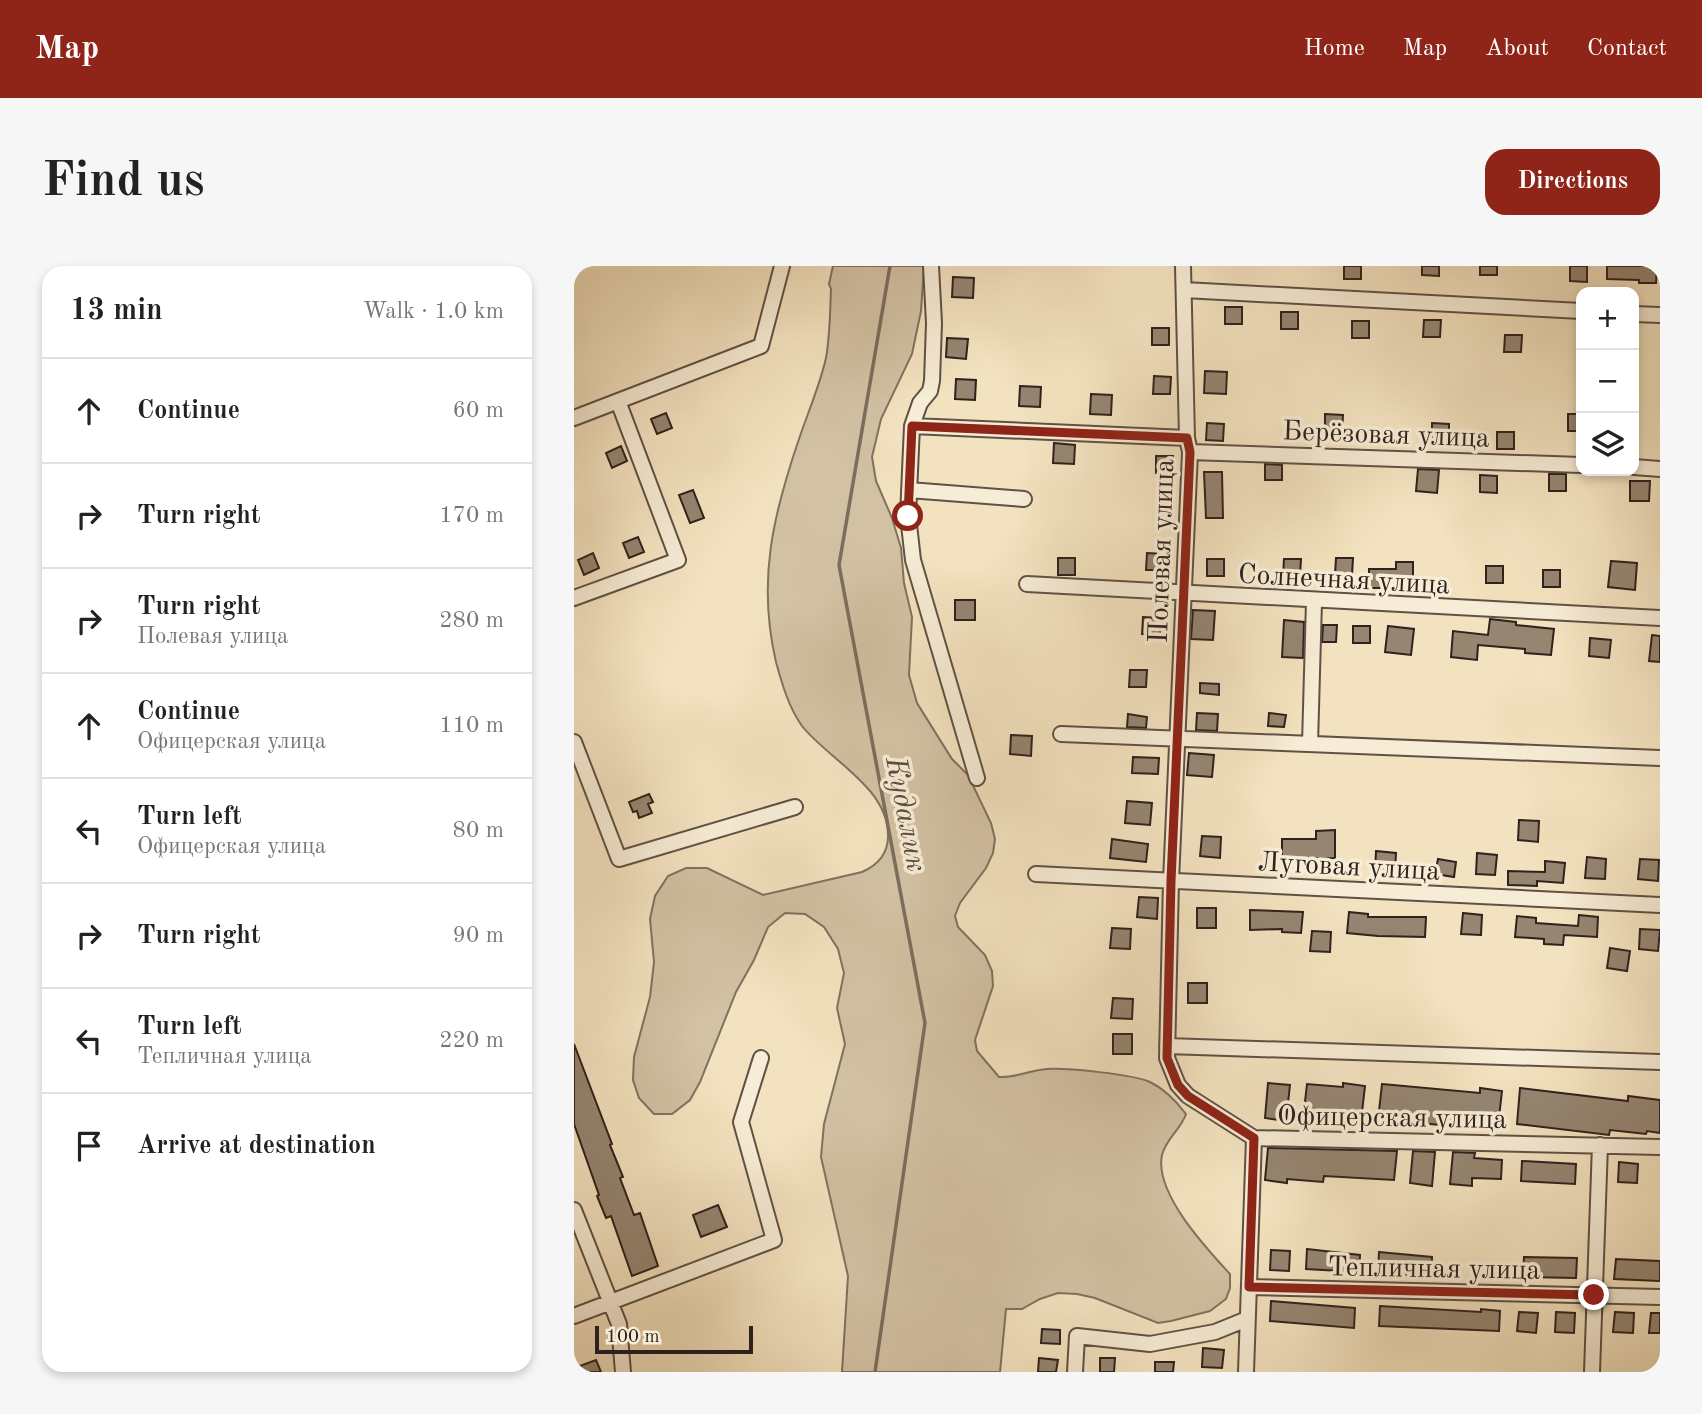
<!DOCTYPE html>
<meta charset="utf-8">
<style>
:root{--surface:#fff;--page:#f6f6f6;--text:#222;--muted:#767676;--line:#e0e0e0;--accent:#8f2418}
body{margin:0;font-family:"Old Standard TT",serif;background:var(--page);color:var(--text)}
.controls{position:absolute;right:21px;top:21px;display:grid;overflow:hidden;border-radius:14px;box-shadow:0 4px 10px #0003}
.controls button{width:63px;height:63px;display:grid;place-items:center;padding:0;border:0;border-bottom:2px solid var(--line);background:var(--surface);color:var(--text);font:35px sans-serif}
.scale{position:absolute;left:21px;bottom:18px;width:158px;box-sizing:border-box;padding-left:7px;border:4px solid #2f211d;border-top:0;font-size:19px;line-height:24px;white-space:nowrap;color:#2f211d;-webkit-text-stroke:5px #f7ecd5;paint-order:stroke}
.stop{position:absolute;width:21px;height:21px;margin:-16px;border:5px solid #8f2418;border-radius:50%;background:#fff}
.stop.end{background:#8f2418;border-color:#fff;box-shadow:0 2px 7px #0008}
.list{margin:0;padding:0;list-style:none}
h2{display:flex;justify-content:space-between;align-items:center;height:91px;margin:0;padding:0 28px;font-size:30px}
h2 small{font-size:23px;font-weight:400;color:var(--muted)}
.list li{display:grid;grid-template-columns:46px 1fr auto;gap:21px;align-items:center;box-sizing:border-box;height:105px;padding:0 28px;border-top:2px solid var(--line)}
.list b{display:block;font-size:26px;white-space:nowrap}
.list p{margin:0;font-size:23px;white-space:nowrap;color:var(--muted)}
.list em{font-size:23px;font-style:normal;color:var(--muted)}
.icon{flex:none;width:38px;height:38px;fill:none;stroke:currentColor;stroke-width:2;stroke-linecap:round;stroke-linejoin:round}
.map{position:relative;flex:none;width:1086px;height:1106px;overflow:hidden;border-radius:21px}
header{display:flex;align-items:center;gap:42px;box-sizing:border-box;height:98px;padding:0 35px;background:var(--accent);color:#fff}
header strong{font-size:33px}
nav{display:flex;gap:38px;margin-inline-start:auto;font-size:24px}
.intro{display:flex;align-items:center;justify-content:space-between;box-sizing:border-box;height:168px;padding:0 42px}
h1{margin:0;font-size:49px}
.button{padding:18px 32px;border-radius:21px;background:var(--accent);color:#fff;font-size:24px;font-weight:700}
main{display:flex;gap:42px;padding:0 42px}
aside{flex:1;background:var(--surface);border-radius:21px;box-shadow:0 4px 10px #0003}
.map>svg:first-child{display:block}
.green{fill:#d2c1a3;stroke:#807160;stroke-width:2}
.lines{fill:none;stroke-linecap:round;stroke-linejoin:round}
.stream{stroke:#7c6d5d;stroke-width:3.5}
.building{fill:#958571;stroke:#2f211d;stroke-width:2}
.minor-casing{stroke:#605146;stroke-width:18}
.minor{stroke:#f7ecd5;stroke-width:14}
.route{stroke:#8f2418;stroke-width:9}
.labels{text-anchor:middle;stroke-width:7;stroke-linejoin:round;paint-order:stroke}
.street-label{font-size:28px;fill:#2f211d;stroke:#f7ecd5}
.water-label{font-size:30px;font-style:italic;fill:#5c4d42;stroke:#f7ecd5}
</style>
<header>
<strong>Map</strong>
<nav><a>Home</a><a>Map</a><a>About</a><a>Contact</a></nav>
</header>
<div class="intro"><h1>Find us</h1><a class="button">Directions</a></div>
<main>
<aside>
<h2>13 min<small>Walk · 1.0 km</small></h2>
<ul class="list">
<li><svg class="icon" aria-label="ahead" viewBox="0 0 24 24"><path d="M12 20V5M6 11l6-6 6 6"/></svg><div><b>Continue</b></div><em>60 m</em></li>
<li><svg class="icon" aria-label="right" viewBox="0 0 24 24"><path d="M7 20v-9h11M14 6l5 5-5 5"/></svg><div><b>Turn right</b></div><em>170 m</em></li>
<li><svg class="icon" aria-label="right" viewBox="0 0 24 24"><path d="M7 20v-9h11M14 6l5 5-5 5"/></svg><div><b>Turn right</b><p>Полевая улица</p></div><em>280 m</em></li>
<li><svg class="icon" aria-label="ahead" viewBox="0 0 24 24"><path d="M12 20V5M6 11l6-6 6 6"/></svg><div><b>Continue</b><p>Офицерская улица</p></div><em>110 m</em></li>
<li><svg class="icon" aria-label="left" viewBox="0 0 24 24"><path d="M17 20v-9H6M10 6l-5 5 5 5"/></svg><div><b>Turn left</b><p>Офицерская улица</p></div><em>80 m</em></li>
<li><svg class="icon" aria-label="right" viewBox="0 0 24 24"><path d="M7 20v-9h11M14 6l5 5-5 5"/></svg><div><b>Turn right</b></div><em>90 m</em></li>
<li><svg class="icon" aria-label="left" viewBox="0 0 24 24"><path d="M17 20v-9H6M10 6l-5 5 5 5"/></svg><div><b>Turn left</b><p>Тепличная улица</p></div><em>220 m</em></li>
<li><svg class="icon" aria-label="arrive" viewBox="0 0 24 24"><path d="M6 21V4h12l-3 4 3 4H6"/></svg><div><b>Arrive at destination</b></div></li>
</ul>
</aside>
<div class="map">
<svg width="1086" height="1106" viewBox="0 0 1086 1106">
<rect width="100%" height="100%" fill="#f3e2bf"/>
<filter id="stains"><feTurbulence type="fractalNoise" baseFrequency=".00286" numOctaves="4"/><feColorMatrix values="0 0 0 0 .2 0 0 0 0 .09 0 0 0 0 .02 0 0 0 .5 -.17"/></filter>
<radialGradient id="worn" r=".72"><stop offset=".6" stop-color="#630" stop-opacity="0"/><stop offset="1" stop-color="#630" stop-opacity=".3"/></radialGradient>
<path class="green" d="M259 0H350L347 45 338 88 307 153 298 191 302 215 318 252 327 282 330 317 338 351 335 409 343 437 378 493 394 509 417 557 421 573 419 587 412 602 386 637 381 650 384 661 411 689 418 705 419 720 401 774 403 785 425 811C442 812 456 804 473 803 493 802 558 808 576 816 591 823 602 835 612 848 607 863 592 873 588 889 580 927 633 983 656 1008V1022L652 1033 636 1045 597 1055 584 1057 521 1032 503 1028 484 1027 466 1033 448 1043H432L426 1106H268L274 1010 247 891 250 858 271 778 263 742 270 707 264 683 250 661 231 648 211 647 194 661 180 694 162 726 126 816 116 834 98 848H80L65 832 59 814 60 791 76 731 80 696 76 653 81 630 94 610 112 602H133L189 629 288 606C304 599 314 588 314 570 315 522 254 493 228 460 215 442 208 418 202 396 183 315 199 249 225 173 234 146 246 119 252 92 256 70 256 46 257 23L255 18Z"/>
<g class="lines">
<path class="stream" d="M301 1106 351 757 265 299 316 0"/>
</g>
<path class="building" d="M770 0H787V13H770Z
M848 0H865V10L848 9Z
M906 0H923V9H906Z
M996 0H1013V16L996 15Z
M1033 0H1083L1082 17H1065V14L1033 13Z
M379 11 400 12 399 32 378 31Z
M651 41H668V58H651Z
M707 46H724V63H707Z
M850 54H867L866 71H849Z
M778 55H795V72H778Z
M578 62H595V79H578Z
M931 69H948L947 86H930Z
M373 72 394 73 392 93 372 91Z
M631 105 653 106 652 128 630 127Z
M580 110 597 111 596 128H579Z
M382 113 402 114 401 134 381 133Z
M446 120 467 121 466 141 445 140Z
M517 128 538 129 537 149 516 148Z
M92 147 98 162 83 168 77 153Z
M751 148 769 149 768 166 751 165Z
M994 148H1007V165H994Z
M633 157 650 158 649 175 632 174Z
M858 157 875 158V175L858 174Z
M923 166H940V183H923Z
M480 177 501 179 500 198 479 197Z
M47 180 53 195 38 202 32 187Z
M582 190H599V207H582Z
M691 198 708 199V214H691Z
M844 203 865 204 863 227 842 225Z
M630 206H648L649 252H632Z
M975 208H992V225H975Z
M906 209 923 210V227L906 226Z
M1056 215H1076L1075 235H1056Z
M119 224 130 252 116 257 105 229Z
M64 271 70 286 55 292 49 277Z
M19 287 25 302 10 309 4 294Z
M573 287 590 288 589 304H572Z
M484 292H501V309H484Z
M762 292H779L778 309H761Z
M633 293H650V310H633Z
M710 293H727L726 310H709Z
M1037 295 1063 297 1061 324 1034 321Z
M822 296H839V313H814V322H795V303H822Z
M912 300H929V317H912Z
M969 304H986V321H969Z
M381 334H401V354H381Z
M619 344 641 345 639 374 617 373Z
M569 351 586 352V369L568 368Z
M916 353 942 356V359L980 363 977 389 951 387V383L904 379 903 394 877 391 879 365 914 369Z
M710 354 730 356 729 392 708 391Z
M749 359H763L762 376H748Z
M779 360H796V377H779Z
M814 360 840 363 837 389 811 386Z
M1078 369 1086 370V396L1075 395Z
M1016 372 1037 374 1035 392 1015 390Z
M556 404H573L572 421H555Z
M626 417 645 418V429L626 427Z
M623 447 644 448 643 465 622 464Z
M695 447 712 449 710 461 694 460Z
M554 448 573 451 572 462 553 461Z
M437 469 458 470 457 490 436 488Z
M615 487 640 489 638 511 613 509Z
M559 491 585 492 584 508 558 507Z
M75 528 79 536 74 538 78 547 65 552 63 545 59 546 55 536Z
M553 535 578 537 576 559 551 557Z
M945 554 965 555 964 576 944 574Z
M761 564V592L708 593V573H742V565Z
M628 570 647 571 646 592 626 590Z
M538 573 574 578 572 596 536 592Z
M802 585 822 587 821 607 801 606Z
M903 587 923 589 921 609 902 608Z
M1013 591 1032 593 1031 613 1011 612Z
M864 593 882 596 880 611 861 608Z
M1066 593 1085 594 1084 615 1064 613Z
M971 595 991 597 989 617 963 615V620L934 619V605L971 606Z
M565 631 584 632 583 653 563 651Z
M623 642H642V662H623Z
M676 644 729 646 727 667 708 666V663L676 664Z
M775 646 794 648V651H852L851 671 804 670 773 667Z
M889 647 908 649 907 669 887 668Z
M1005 649 1024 651 1023 671 990 669 989 679 970 678V673L941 671 943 650 962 652V657L1004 660Z
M538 662 557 663 556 683 536 682Z
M1066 663 1086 664 1084 685 1065 683Z
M738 665 757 666 756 686 736 685Z
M1036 682 1056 685 1053 705 1033 702Z
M614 717H633V737H614Z
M539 732 559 733 558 753 537 752Z
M539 768H558V788H539Z
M0 778 38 878 36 879 49 911 46 912 60 949 66 947 84 1000 58 1010 37 950 32 952 23 930 25 929 0 858Z
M694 817 716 819 712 855 691 852Z
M769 817 791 820 787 855 751 852V855L729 853 733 818 769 821Z
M808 818 906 827V822L928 825 924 860 893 857V861L804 854Z
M946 822 1054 835V830L1086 834V867L1073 865 1072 868 1036 864 1035 869 943 858Z
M694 882 823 885 820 914 750 910 749 916 713 913V917L691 914Z
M839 885 861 886 858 920 836 917Z
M879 886 901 887 900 892 928 894 927 913 898 912V920L876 918Z
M948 895 1002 898 1001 918 947 915Z
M1045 896 1064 898 1063 917 1044 916Z
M144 939 153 961 127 971 119 949Z
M733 983 786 989 785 1009 766 1007V1005L732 1003Z
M697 984 716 985 715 1005 696 1004Z
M805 986 858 991 857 1011 804 1006Z
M950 991 1003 992 1002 1012 949 1011Z
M1042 993 1086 995V1015L1040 1013Z
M697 1035 781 1042 780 1062 696 1055Z
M806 1040 907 1046V1043L926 1045 925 1065 805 1060Z
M945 1046 964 1047 962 1067 943 1065Z
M982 1046 1001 1047 1000 1067 981 1066Z
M1041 1046 1060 1047 1059 1067 1039 1066Z
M1077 1047H1086V1067H1075Z
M468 1063 486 1064V1078L467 1077Z
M629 1082 650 1084 648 1102 628 1101Z
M465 1092 484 1094 482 1106H464Z
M526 1092H541L540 1106H526Z
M22 1094 27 1106H0V1102Z
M581 1096H600L599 1106H581Z"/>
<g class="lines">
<defs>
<path id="minor" d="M357 0 360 57 358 115 356 125 346 137 338 160 334 250 339 294 403 512
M609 0 613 172 616 186 597 615 593 792 604 819 614 830 680 872 1086 881
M610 24 1007 45
M1060 48 1086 49
M0 152 187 80 208 0
M338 160 613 172
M616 186 1007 199
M1060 201 1086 203
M335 224 450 233
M453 318 1086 352
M0 332 104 294 44 135
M487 468 1086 492
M0 476 45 593 221 541
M736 478 740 335
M462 608 1086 639
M593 780 1086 796
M0 944 45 1058 49 1106
M675 1021 1086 1031
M0 1050 200 974 167 856 187 792
M501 1106 503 1070 576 1078 641 1066 673 1053
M672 1106 680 872
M1018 1106 1026 879"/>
</defs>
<use href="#minor" class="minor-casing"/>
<use href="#minor" class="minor"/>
</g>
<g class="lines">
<path class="route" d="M334 250 338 160 613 172 616 186 597 615 593 792 604 819 614 830 680 872 675 1021 1020 1029"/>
</g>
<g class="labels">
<g class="street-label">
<text transform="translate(812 167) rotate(2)" y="10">Берёзовая улица</text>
<text transform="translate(586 285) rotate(-88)" y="10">Полевая улица</text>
<text transform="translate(770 312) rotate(3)" y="10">Солнечная улица</text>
<text transform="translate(775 599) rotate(3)" y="10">Луговая улица</text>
<text transform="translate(818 850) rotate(1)" y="10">Офицерская улица</text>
<text transform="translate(860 1001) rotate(1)" y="10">Тепличная улица</text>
</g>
<g class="water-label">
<text transform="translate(333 548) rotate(79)" y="10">Кудалик</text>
</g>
</g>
<rect width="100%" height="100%" filter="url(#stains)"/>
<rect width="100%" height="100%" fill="url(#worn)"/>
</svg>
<div class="controls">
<button>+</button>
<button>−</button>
<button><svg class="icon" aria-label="layers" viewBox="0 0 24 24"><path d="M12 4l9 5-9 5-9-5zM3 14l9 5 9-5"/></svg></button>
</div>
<div class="scale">100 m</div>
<div class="stop" style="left:334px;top:250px"></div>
<div class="stop end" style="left:1020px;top:1029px"></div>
</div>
</main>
